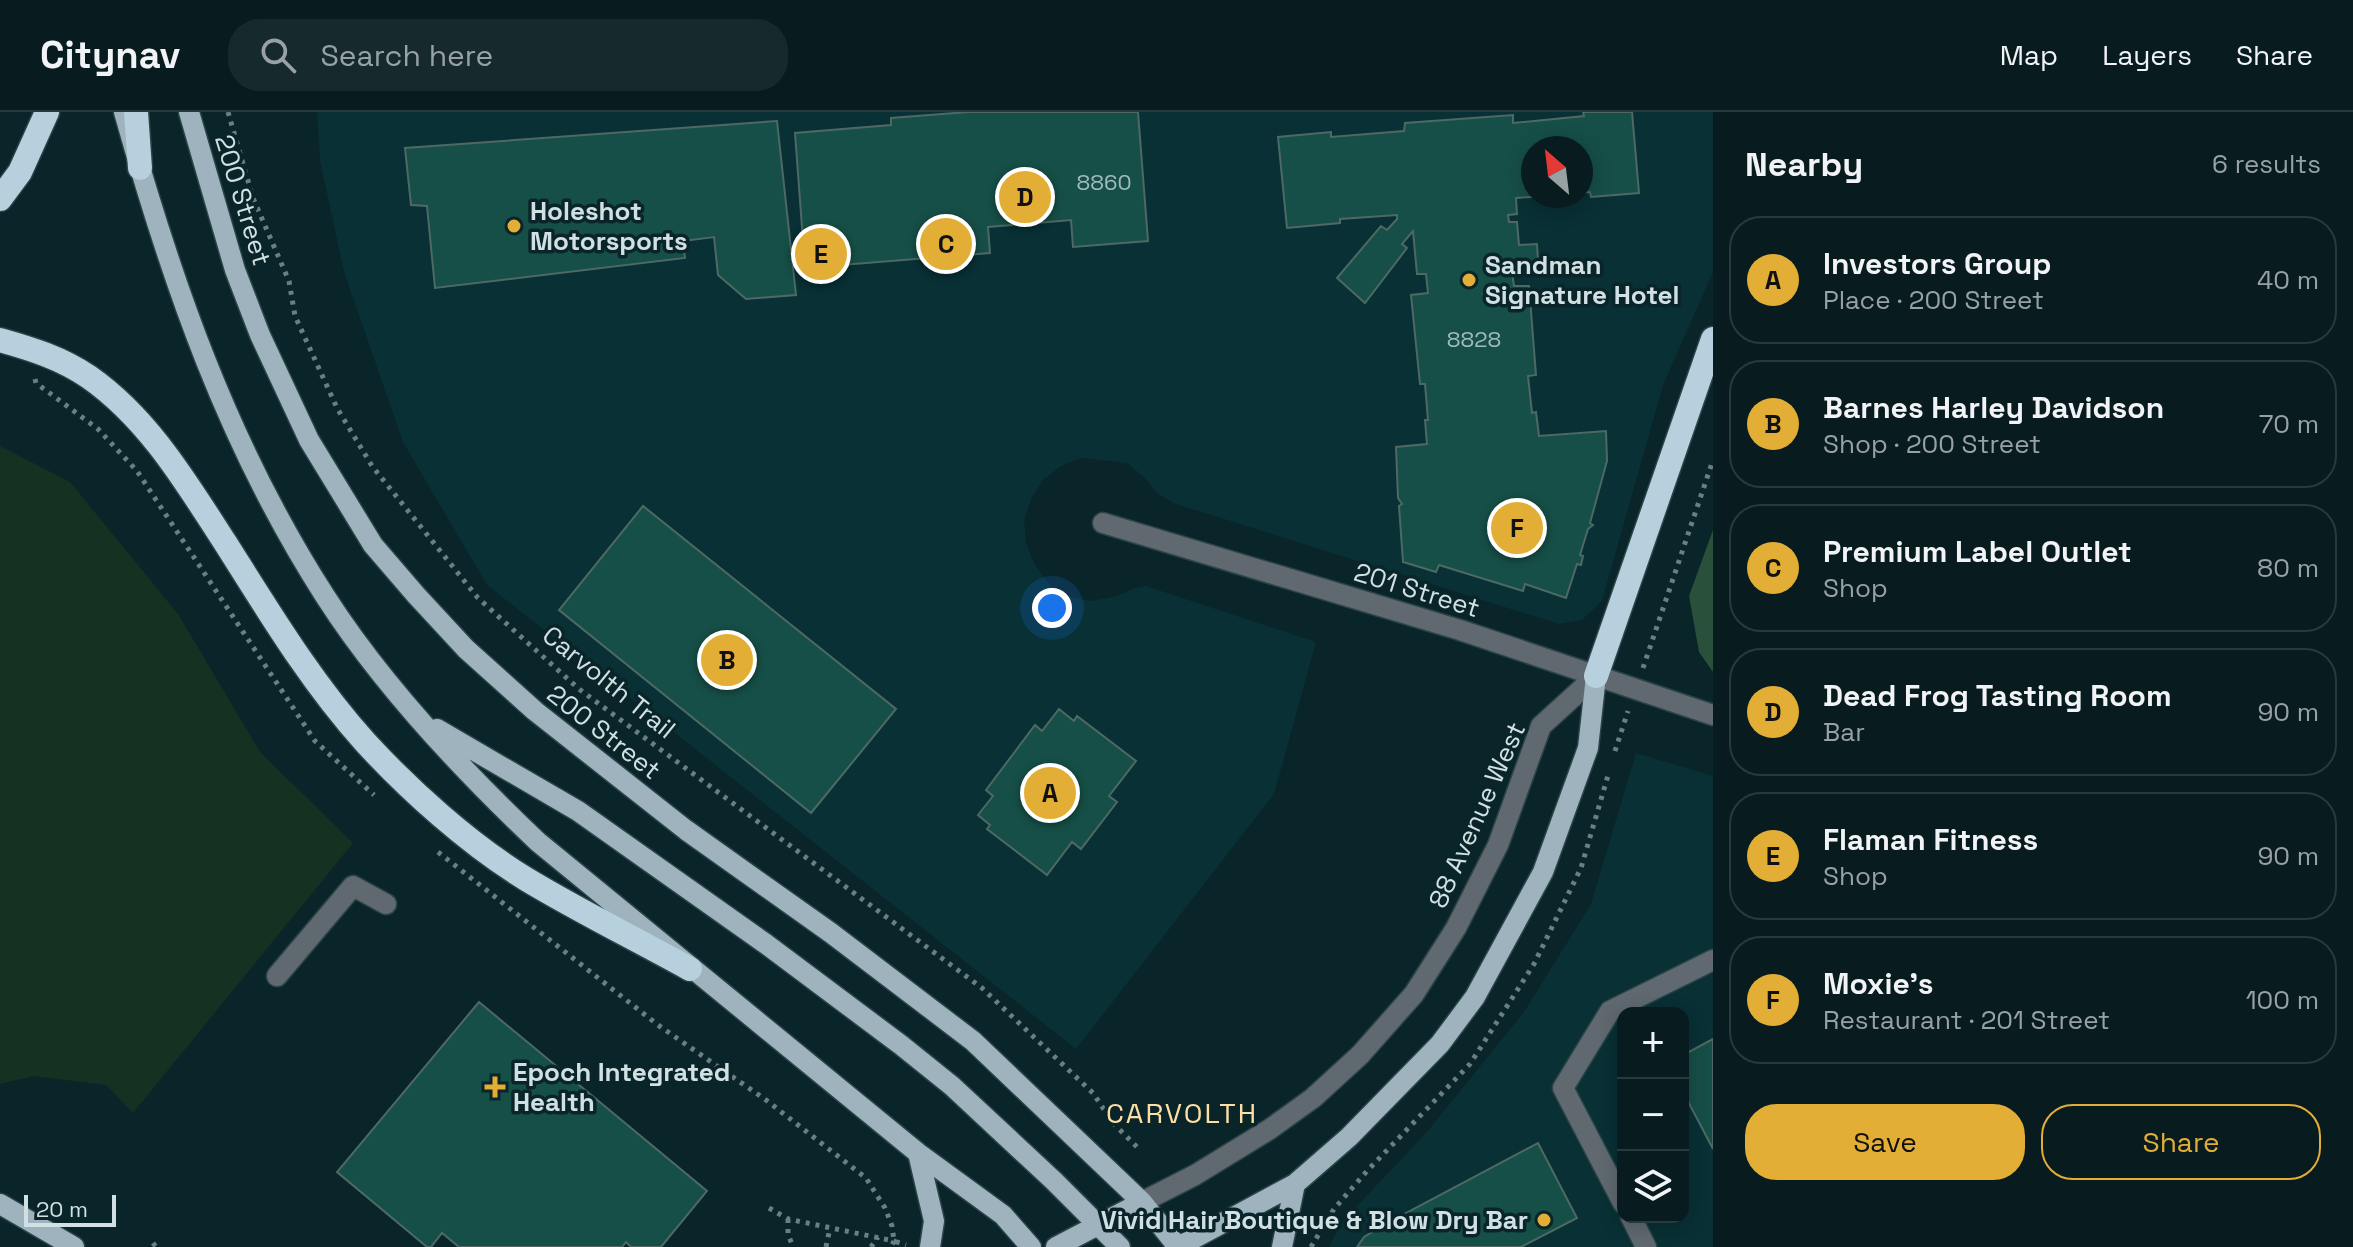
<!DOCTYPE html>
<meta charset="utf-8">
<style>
:root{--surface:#081c1f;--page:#16292c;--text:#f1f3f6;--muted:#98a1a4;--line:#293a3d;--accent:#e3ae35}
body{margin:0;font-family:"Space Grotesk",sans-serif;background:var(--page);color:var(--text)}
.controls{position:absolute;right:24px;bottom:24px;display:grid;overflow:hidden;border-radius:16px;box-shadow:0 4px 20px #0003}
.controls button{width:72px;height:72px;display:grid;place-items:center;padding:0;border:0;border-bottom:2px solid var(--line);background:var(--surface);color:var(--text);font:40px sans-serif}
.compass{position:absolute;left:1521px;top:24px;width:72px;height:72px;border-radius:50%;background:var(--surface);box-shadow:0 4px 20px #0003;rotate:332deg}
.scale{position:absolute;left:24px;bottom:20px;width:92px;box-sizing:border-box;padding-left:8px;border:4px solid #d1e0e2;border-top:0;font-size:22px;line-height:28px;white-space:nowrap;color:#d1e0e2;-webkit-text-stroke:6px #0a2529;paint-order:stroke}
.you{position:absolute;left:1052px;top:496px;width:28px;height:28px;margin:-20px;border:6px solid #fff;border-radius:50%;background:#1a73e8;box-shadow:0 0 0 12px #1a73e833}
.badge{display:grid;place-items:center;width:52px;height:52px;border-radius:50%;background:var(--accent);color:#111;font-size:26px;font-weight:700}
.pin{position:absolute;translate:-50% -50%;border:4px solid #fff;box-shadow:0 2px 8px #0006}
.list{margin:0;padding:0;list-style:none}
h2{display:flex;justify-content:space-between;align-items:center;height:104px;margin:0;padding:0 32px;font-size:34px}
h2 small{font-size:26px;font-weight:400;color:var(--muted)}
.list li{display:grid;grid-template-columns:52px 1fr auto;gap:24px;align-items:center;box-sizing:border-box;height:128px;margin:0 16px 16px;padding:0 16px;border:2px solid var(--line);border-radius:32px}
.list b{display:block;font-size:30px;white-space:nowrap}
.list p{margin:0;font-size:26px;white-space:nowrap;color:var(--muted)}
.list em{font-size:26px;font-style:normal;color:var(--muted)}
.actions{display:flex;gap:16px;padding:24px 32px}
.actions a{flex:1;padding:18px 0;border:2px solid var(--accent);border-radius:32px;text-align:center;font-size:28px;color:var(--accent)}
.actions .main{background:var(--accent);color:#111}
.icon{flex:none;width:44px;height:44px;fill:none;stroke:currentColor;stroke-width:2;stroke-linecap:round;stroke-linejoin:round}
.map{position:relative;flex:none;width:1713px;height:1135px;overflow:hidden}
header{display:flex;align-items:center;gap:48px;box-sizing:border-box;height:112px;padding:0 40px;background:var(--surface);border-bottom:2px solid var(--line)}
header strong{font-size:38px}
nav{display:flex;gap:44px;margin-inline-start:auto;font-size:28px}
.search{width:560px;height:72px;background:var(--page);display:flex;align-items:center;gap:20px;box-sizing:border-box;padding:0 28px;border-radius:32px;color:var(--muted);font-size:30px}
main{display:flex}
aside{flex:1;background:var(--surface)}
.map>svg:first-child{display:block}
.built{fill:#083035;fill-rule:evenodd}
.green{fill:#133221}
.forest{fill:#29503a}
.building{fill:#164f47;stroke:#4e6964;stroke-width:2}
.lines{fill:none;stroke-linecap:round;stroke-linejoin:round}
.minor-casing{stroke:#2a4347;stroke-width:23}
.major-casing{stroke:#2a4347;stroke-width:23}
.highway-casing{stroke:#2a4347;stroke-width:27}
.path{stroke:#6a7f82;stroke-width:5;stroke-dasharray:4 6;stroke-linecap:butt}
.minor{stroke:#5f696f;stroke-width:20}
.major{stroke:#9eb3be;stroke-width:20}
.highway{stroke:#b7d0de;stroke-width:24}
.poi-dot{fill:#e3ae35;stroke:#0a2529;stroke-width:3}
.labels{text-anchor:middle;stroke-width:7;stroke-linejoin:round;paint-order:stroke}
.number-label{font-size:22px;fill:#a2bcbb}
.street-label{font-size:26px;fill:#d1e0e2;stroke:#0a2529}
.poi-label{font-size:26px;font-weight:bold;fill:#d1e0e2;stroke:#0a2529;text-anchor:start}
.neighbourhood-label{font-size:28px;letter-spacing:2px;fill:#fddfa6;stroke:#0a2529}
</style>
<header>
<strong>Citynav</strong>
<div class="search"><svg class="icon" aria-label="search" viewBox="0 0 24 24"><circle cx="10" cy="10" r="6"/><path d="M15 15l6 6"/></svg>Search here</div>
<nav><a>Map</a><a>Layers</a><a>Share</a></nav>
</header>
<main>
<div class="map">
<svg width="1713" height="1135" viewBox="0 0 1713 1135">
<rect width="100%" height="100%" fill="#0a2529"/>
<path class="built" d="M317 0H1713V160L1663 273 1602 489 1582 508 1559 512 1173 391 1157 381 1145 366 1127 351 1081 346 1061 354 1043 368 1031 387 1024 408 1026 431 1035 453 1048 471 1067 484 1090 489 1114 485 1135 476 1146 474 1316 530 1274 682 1076 937 487 473 403 330 344 160 320 49ZM1533 36H1581V84H1533Z
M1636 641 1713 664V1135H1329L1341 1111 1426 1021 1524 900 1591 792ZM1623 901H1683V1105H1623Z"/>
<path class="green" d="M0 334 70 370 178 502 260 640 353 731 133 1001 106 973 34 964 0 972Z"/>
<path class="forest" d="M1713 418V560L1699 540 1689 484Z"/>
<path class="building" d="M968 0H1138L1148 129 1073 135 1071 108 988 115 990 141 805 156 795 21 891 13V6Z
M1583 0H1632L1639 81 1591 85 1590 80 1581 81V36H1533V84H1544L1516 86 1517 102 1508 103 1509 110H1517L1519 133 1537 132 1538 149 1511 153 1514 174H1529L1536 263 1528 264 1532 301 1536 300 1539 324 1606 319 1607 349 1590 411 1593 413 1588 417 1580 443 1583 444 1581 453 1577 452 1566 486 1525 472 1523 479 1439 453 1436 460 1403 450 1399 394 1402 392 1398 386 1396 335 1427 332 1425 308H1428L1425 272H1420L1411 183 1428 181 1426 162H1417L1413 119 1402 132 1407 136 1365 191 1337 166 1381 114 1387 118 1397 107V103L1340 107V111L1287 116 1278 25 1331 20V25L1404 19 1405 11 1513 3V11L1584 4Z
M777 9 796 183 746 187 718 163 714 125 683 129 685 146 435 176 427 94 411 93 405 36Z
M643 394 896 597 811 701 559 498Z
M1059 597 1074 609 1077 604 1136 649 1109 684 1117 690 1081 737 1072 730 1047 763 987 717 990 713 978 703 993 684 986 678 1035 613 1042 619Z
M479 890 707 1079 661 1135H631L626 1130 622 1135H459L442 1121 431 1135H427L337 1060Z
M1713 927V1037L1683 980V943Z
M1538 1031 1577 1106 1521 1135H1357L1364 1125 1389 1110Z"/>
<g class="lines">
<defs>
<path id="minor" d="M1103 411 1460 518 1713 603
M277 864 353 774 386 792
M1142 1090 1195 1063 1270 1017 1313 986 1360 943 1414 882 1456 816 1498 733 1541 614 1596 564
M1623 1091 1563 976 1610 899 1713 848
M1631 1105 1646 1135"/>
<path id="major" d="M124 0C172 171 228 333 325 484 382 573 462 658 538 730L918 1041 1003 1103 1031 1135
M189 0 235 158 260 223 309 328 373 433 416 483 466 537 535 599 686 718 831 821 973 929 1142 1090 1178 1135
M437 617 578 699 766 832 901 933 952 974 1054 1069 1120 1135
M918 1041 934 1109 930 1135
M0 1092 74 1135
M1056 1135 1142 1090
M1178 1135 1295 1072 1349 1025 1440 932 1475 885 1543 760 1588 636 1596 564
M1282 1135 1295 1072"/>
<path id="highway" d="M136 0 140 56
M0 87 20 60 47 0
M0 228C32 237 61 246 89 265 149 307 187 372 226 432 269 500 311 570 365 630 410 679 469 732 526 767 579 799 636 827 690 857
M1596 564 1713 227"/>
</defs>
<use href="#minor" class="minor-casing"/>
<use href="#major" class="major-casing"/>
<use href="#highway" class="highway-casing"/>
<path class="path" d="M228 0 253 86 289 169 295 204 337 296 372 354 478 486 579 577 982 876 1093 981 1113 1011 1137 1035
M35 267 36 271 98 317 137 359 315 629 374 683
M1643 556 1713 348
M1615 639 1628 599
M438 740 658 913 766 988 866 1066 885 1096 892 1114 894 1129 906 1133
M769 1096 788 1107 894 1129 891 1135
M788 1107V1122L793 1135
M153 1131 156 1135
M826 1135 830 1116
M871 1135 878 1125
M1311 1135 1334 1097 1367 1059 1470 952 1534 852 1581 756 1609 660"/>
<use href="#minor" class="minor"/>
<use href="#major" class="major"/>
<use href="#highway" class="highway"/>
</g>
<g class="poi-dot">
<circle cx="514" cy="114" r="8"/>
<circle cx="1469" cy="168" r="8"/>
<path d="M491 963h8v8h8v8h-8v8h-8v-8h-8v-8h8z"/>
<circle cx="1544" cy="1108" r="8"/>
</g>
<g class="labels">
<g class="number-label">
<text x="1104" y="78">8860</text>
<text x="1474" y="235">8828</text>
</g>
<g class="street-label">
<text transform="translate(243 88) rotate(73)" y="9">200 Street</text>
<text transform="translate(1417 478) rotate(17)" y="9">201 Street</text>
<text transform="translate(609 570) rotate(39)" y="9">Carvolth Trail</text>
<text transform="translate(604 620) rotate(38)" y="9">200 Street</text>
<text transform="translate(1477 703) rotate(-66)" y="9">88 Avenue West</text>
</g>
<g class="poi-label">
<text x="530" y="108">Holeshot<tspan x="530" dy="30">Motorsports</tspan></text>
<text x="1485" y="162">Sandman<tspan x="1485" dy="30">Signature Hotel</tspan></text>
<text x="513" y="969">Epoch Integrated<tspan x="513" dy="30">Health</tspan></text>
<text x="1528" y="1117" text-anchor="end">Vivid Hair Boutique &amp; Blow Dry Bar</text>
</g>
<g class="neighbourhood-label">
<text x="1182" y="1011">CARVOLTH</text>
</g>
</g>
</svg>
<div class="controls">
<button>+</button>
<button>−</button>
<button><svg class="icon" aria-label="layers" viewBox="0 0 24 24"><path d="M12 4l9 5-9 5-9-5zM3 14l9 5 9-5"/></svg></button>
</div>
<svg class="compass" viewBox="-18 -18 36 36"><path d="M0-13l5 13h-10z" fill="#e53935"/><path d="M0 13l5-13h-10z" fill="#98a1a4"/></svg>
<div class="scale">20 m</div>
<div class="you"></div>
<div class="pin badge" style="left:1050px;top:681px">A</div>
<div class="pin badge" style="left:727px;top:548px">B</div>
<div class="pin badge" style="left:946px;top:132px">C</div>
<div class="pin badge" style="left:1025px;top:85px">D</div>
<div class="pin badge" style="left:821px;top:142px">E</div>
<div class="pin badge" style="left:1517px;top:416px">F</div>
</div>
<aside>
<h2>Nearby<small>6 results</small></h2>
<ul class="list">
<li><span class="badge">A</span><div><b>Investors Group</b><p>Place · 200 Street</p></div><em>40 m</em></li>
<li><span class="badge">B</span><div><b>Barnes Harley Davidson</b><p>Shop · 200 Street</p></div><em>70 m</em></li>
<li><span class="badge">C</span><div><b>Premium Label Outlet</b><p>Shop</p></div><em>80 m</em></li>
<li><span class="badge">D</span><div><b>Dead Frog Tasting Room</b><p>Bar</p></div><em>90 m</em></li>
<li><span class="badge">E</span><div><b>Flaman Fitness</b><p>Shop</p></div><em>90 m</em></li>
<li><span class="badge">F</span><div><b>Moxie's</b><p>Restaurant · 201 Street</p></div><em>100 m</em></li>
</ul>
<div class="actions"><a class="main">Save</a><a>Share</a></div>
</aside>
</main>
